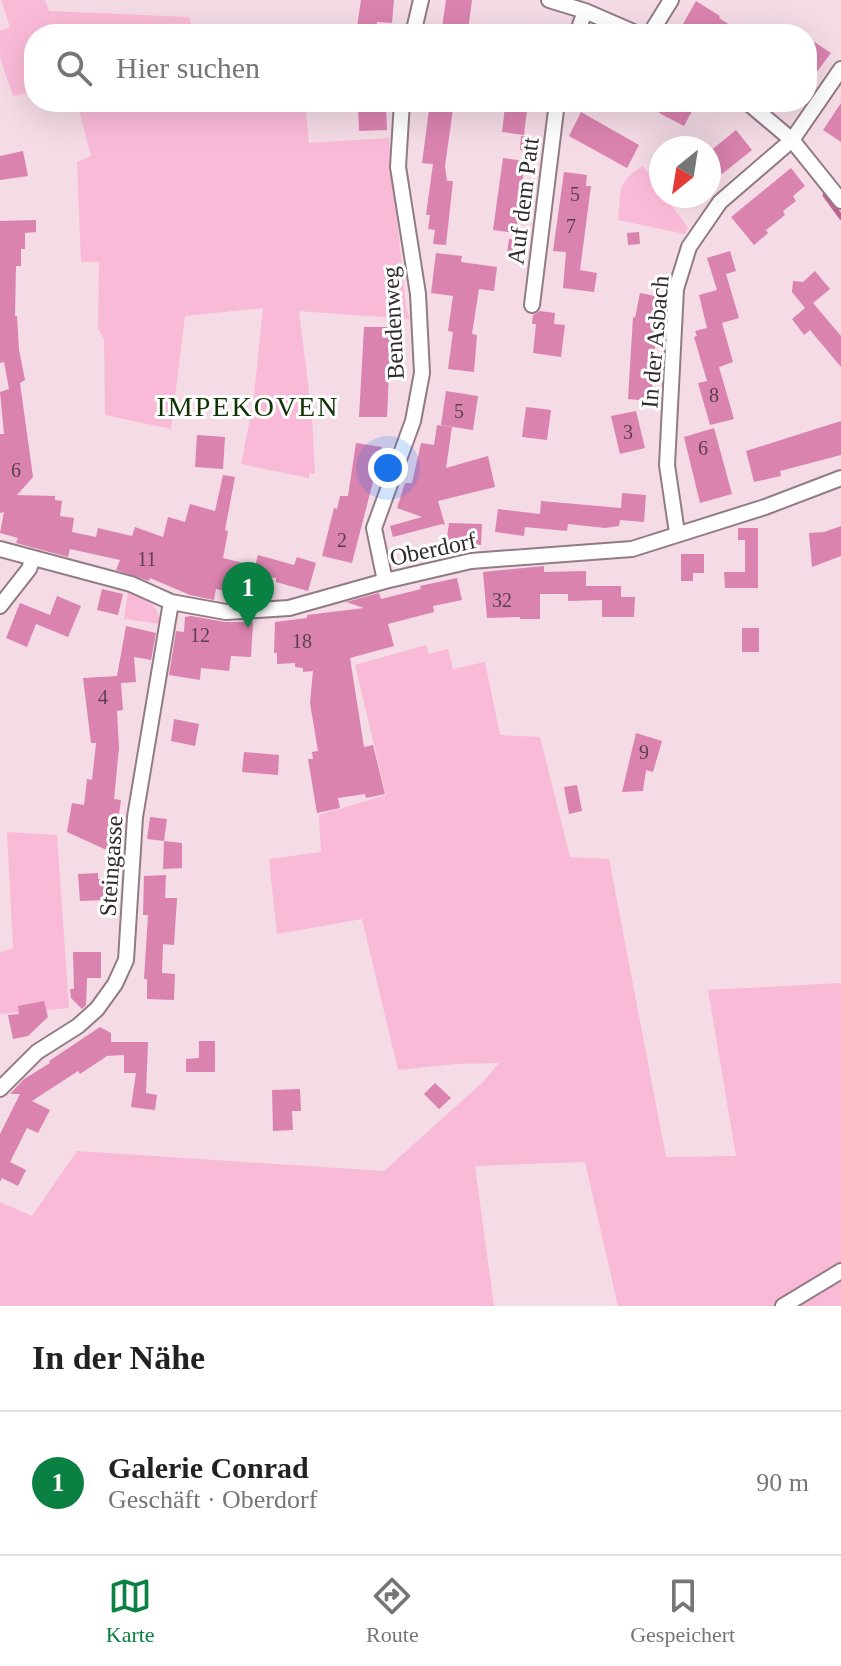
<!DOCTYPE html>
<html lang="de">
<meta charset="utf-8">
<style>
:root{--surface:#fff;--page:#f2f2f2;--text:#222;--muted:#767676;--line:#e0e0e0;--accent:#0b8043}
body{margin:0;font-family:"Times New Roman",serif;background:var(--page);color:var(--text)}
.compass{position:absolute;left:649px;top:136px;width:72px;height:72px;border-radius:50%;background:var(--surface);box-shadow:0 8px 32px #0002;rotate:210deg}
.you{position:absolute;left:388px;top:468px;width:28px;height:28px;margin:-20px;border:6px solid #fff;border-radius:50%;background:#1a73e8;box-shadow:0 0 0 12px #1a73e833}
.badge{display:grid;place-items:center;width:52px;height:52px;border-radius:50%;background:var(--accent);color:#fff;font-size:26px;font-weight:700}
.pin{position:absolute;translate:-50% -66px;filter:drop-shadow(0 2px 4px #0008)}
.pin::after{content:'';position:absolute;top:42px;width:28px;height:24px;background:inherit;clip-path:polygon(0 0,100% 0,50% 100%)}
.list{margin:0;padding:0;list-style:none}
h2{display:flex;justify-content:space-between;align-items:center;height:104px;margin:0;padding:0 32px;font-size:34px}
h2 small{font-size:26px;font-weight:400;color:var(--muted)}
.list li{display:grid;grid-template-columns:52px 1fr auto;gap:24px;align-items:center;box-sizing:border-box;height:144px;padding:0 32px;border-top:2px solid var(--line)}
.list b{display:block;font-size:30px;white-space:nowrap}
.list p{margin:0;font-size:26px;white-space:nowrap;color:var(--muted)}
.list em{font-size:26px;font-style:normal;color:var(--muted)}
.icon{flex:none;width:44px;height:44px;fill:none;stroke:currentColor;stroke-width:2;stroke-linecap:round;stroke-linejoin:round}
.map{position:relative;flex:none;width:841px;height:1306px;overflow:hidden}
.search{position:absolute;background:var(--surface);box-shadow:0 8px 32px #0002;left:24px;right:24px;top:24px;height:88px;display:flex;align-items:center;gap:20px;box-sizing:border-box;padding:0 28px;border-radius:32px;color:var(--muted);font-size:30px}
.sheet{height:248px;background:var(--surface)}
nav{display:flex;justify-content:space-around;align-items:center;box-sizing:border-box;height:112px;border-top:2px solid var(--line);background:var(--surface);font-size:22px;color:var(--muted)}
nav a{display:grid;justify-items:center;gap:4px}
nav .on{color:var(--accent)}
.map>svg:first-child{display:block}
.green{fill:#f9bad8}
.lines{fill:none;stroke-linecap:round;stroke-linejoin:round}
.stream{stroke:#ba6591;stroke-width:5}
.building{fill:#da83af}
.street-casing{stroke:#917b85;stroke-width:18}
.street{stroke:#fff;stroke-width:14}
.labels{text-anchor:middle;stroke-width:6;stroke-linejoin:round;paint-order:stroke}
.number-label{font-size:20px;fill:#5d404e}
.street-label{font-size:24px;fill:#332a2e;stroke:#fff}
.quarter-label{font-size:28px;letter-spacing:2px;fill:#113205;stroke:#fff}
</style>
<div class="map">
<svg width="841" height="1306" viewBox="0 0 841 1306">
<rect width="100%" height="100%" fill="#f4dbe6"/>
<path class="green" d="M1 0H45L49 11 189 17 194 34H34V92L13 96 0 58V31L10 27Z
M77 102H305L309 143 389 138 406 307 410 319 299 311 312 416 315 474 309 473V478L241 464 253 404 263 308 185 316 171 429 105 415 104 339 98 328 99 262H81L77 162 91 156Z
M643 166 661 191V196H665L688 228 685 234 618 220C622 190 615 183 643 166Z
M128 592C145 597 159 604 160 624L124 619Z
M426 645 429 654 448 649 453 669 485 662 500 735 540 737 570 857 609 859 666 1157 736 1156 708 990 841 983V1306H618L585 1162 475 1166 494 1306H0V1202L32 1216 77 1151 384 1171 483 1082 499 1063 455 1064 398 1070 362 919 277 934 269 859 321 852 319 815 386 795 355 665Z
M7 832 57 835 69 1008 0 1014V952L13 948Z"/>
<g class="lines">
<path class="stream" d="M825 195 841 217"/>
</g>
<path class="building" d="M361 0H394L392 23 377 22 375 34H356Z
M446 0H472L468 30 458 28 457 34H441Z
M696 1 720 16 719 18 744 34H699L683 24Z
M807 37 831 53 807 85Z
M430 102H454L445 166 447 181H453L446 245 433 244 435 230 428 229 430 215H426L433 164 422 163Z
M664 102H697L684 126 659 113Z
M841 103V142L823 130Z
M386 106 387 130 359 131 358 107Z
M505 107 527 110 524 135 502 132Z
M581 112 639 145 627 168 569 136Z
M736 130 752 150 722 174 709 157V152Z
M521 136 535 138 534 152 520 150Z
M23 151 28 176 0 180V156Z
M503 158 525 161 516 233 493 230Z
M791 168 805 186 793 196 796 201 783 211 785 215 766 230 768 233 754 245 731 217Z
M564 172 587 175 586 186H591L580 270 597 273 594 292 563 288 566 252 553 251Z
M36 220V232L25 233V249H21V266H16L15 316H17L19 350 25 380 20 383 33 477 17 495 55 496V500L62 501 60 516 74 518 72 532 96 537 98 528 132 536 135 527 163 537 168 517 185 522 190 504 215 511 223 475 235 477 225 530 228 531 223 558 255 566 258 555 294 565 297 557 316 563 308 591 276 582V578L256 577V585L247 582 244 596 216 589 214 600 190 595 150 578 149 581 116 570 120 560 70 549 68 557 16 543 18 538 0 533 4 512 0 513V434H4L0 392 9 389 4 362 0 363V221Z
M639 232 640 244 628 245 627 233Z
M509 239 525 241 523 255 507 253Z
M730 251 736 271 726 274 739 318 722 323 733 362 719 367 734 419 710 425 698 383 707 381 694 337 697 336 695 331 707 328 699 295 717 290 707 258Z
M436 253 462 256 461 262 497 267 494 291 479 289 472 334 477 335 474 372 448 369 453 332 448 331 453 296 431 293Z
M815 271 830 289 813 303 841 336V367L810 330 804 335 792 319 805 308 792 292 793 281 803 282Z
M640 293 665 298 659 324H657L651 401 628 399 633 317 635 318Z
M540 311 555 313 554 324 565 325 561 357 533 353 536 324H532L533 315Z
M364 327H391L387 417H359Z
M446 391 478 396 473 430 441 425Z
M526 407 551 410 547 440 522 437Z
M636 411 645 448 620 454 611 416Z
M841 421V455L780 471 781 476 754 482 746 451Z
M437 425 452 427 446 468 488 456 495 487 438 501 445 525 442 524 393 537 390 526 422 517 397 508 405 483H412L421 443 434 445Z
M714 428 732 494 700 503 684 437Z
M197 435 225 437 223 469 195 467Z
M356 443 382 447 352 563 322 556 334 508 337 509 340 496H348Z
M622 493 646 495 644 522 620 520 619 526 605 528 568 524 567 531 525 527 524 536 495 532 498 509 540 514 541 501 621 508Z
M449 523 482 524 481 545 446 544Z
M841 526V556L812 567 809 533 824 532Z
M738 528H758V588H725L724 572H745V540H738Z
M681 554H704V573H693V581H681Z
M544 566V572L586 571V586H621V597H635L634 617H602V600L568 601V594H540V619H520V617L487 618 483 572Z
M457 578 462 600 433 606 434 612 388 624 394 646 350 658 364 747 373 745 385 794 366 798 365 794 338 798 340 808 317 813 308 759H313L312 752 318 751 310 703 313 671 303 672V668L295 667V663L277 664V653H274L275 622 307 618V615L364 608 346 602 379 593 381 599 421 589 420 586Z
M102 589 123 594 118 615 97 610Z
M57 596 81 606 68 637 36 624 27 647 6 638 20 603 50 615Z
M191 616 225 622H253L251 657 231 656 229 671 201 668 200 680 169 675 176 631 184 632 185 617Z
M126 626 156 633 151 660 134 657 136 682 121 683 123 710 117 711 119 748 114 799 121 800 118 822 123 823 119 852H111L67 832 72 803 84 805 87 779 92 780 96 743H91L83 678 117 676Z
M742 628H759V652H742Z
M174 719 199 724 195 746 171 741Z
M636 733 662 741 653 772 646 770 643 791 622 792Z
M244 752 279 755 278 775 242 772Z
M577 785 582 811 569 814 564 787Z
M150 817 167 819 164 841 182 843V868L163 869 164 841 147 839Z
M98 873V879H107V900L80 901 78 874Z
M166 875 165 898H177L174 945 163 944 162 973 175 974 174 1000 147 999V979H144L148 915H143L144 876Z
M73 952H101V978H87L86 1005 82 1009 71 998 70 989H74Z
M44 1001 48 1017 28 1036 13 1039 8 1015 19 1014 18 1006Z
M100 1027 111 1033V1042H148L146 1093 157 1095 155 1110 131 1107 136 1073H124V1055L107 1056 80 1074 78 1071 32 1101 50 1110 38 1133 27 1128 10 1162 26 1170 18 1186 2 1178 0 1182V1134L20 1094H10L24 1079 50 1063 49 1061Z
M199 1041H215V1072H186V1059L199 1058Z
M435 1083 451 1098 439 1109 424 1094Z
M300 1089 301 1111H292L293 1130 273 1131 272 1090Z"/>
<g class="lines">
<defs>
<path id="street" d="M549 0 585 11 638 34
M413 34 421 0
M577 34 585 11
M650 34 671 0
M747 102 792 140 841 201
M532 305 557 102
M677 533 667 465 676 289 689 247 720 202 792 140 841 69
M0 549 131 584 171 602 226 612 289 608 385 581 471 561 632 549 765 507 841 478
M385 581 374 528 413 421 422 373 418 294 398 167 402 102
M0 606 29 569 33 558
M0 1089 37 1052 78 1026 97 1009 115 984 126 960 135 817 171 602
M783 1306 841 1271"/>
</defs>
<use href="#street" class="street-casing"/>
<use href="#street" class="street"/>
</g>
<g class="labels">
<g class="number-label">
<text x="575" y="201">5</text>
<text x="571" y="233">7</text>
<text x="714" y="402">8</text>
<text x="459" y="418">5</text>
<text x="628" y="439">3</text>
<text x="703" y="455">6</text>
<text x="16" y="477">6</text>
<text x="342" y="547">2</text>
<text x="147" y="566">11</text>
<text x="502" y="607">32</text>
<text x="200" y="642">12</text>
<text x="302" y="648">18</text>
<text x="103" y="704">4</text>
<text x="644" y="759">9</text>
</g>
<g class="street-label">
<text transform="translate(523 201) rotate(-83)" y="8">Auf dem Patt</text>
<text transform="translate(393 323) rotate(-93)" y="8">Bendenweg</text>
<text transform="translate(655 342) rotate(-85)" y="8">In der Asbach</text>
<text transform="translate(433 549) rotate(-12)" y="8">Oberdorf</text>
<text transform="translate(111 866) rotate(-86)" y="8">Steingasse</text>
</g>
<g class="quarter-label">
<text x="248" y="416">IMPEKOVEN</text>
</g>
</g>
</svg>
<svg class="compass" viewBox="-18 -18 36 36"><path d="M0-13l5 13h-10z" fill="#e53935"/><path d="M0 13l5-13h-10z" fill="#767676"/></svg>
<div class="you"></div>
<div class="pin badge" style="left:248px;top:628px">1</div>
<div class="search"><svg class="icon" aria-label="search" viewBox="0 0 24 24"><circle cx="10" cy="10" r="6"/><path d="M15 15l6 6"/></svg>Hier suchen</div>
</div>
<section class="sheet">
<h2>In der Nähe<small></small></h2>
<ul class="list">
<li><span class="badge">1</span><div><b>Galerie Conrad</b><p>Geschäft · Oberdorf</p></div><em>90 m</em></li>
</ul>
</section>
<nav>
<a class="on"><svg class="icon" aria-label="map" viewBox="0 0 24 24"><path d="M3 6l6-2 6 2 6-2v14l-6 2-6-2-6 2zM9 4v14M15 6v14"/></svg>Karte</a>
<a><svg class="icon" aria-label="directions" viewBox="0 0 24 24"><path d="M12 3l9 9-9 9-9-9zM9 14v-3h6M13 9l2 2-2 2"/></svg>Route</a>
<a><svg class="icon" aria-label="saved" viewBox="0 0 24 24"><path d="M7 4h10v16l-5-4-5 4z"/></svg>Gespeichert</a>
</nav>
